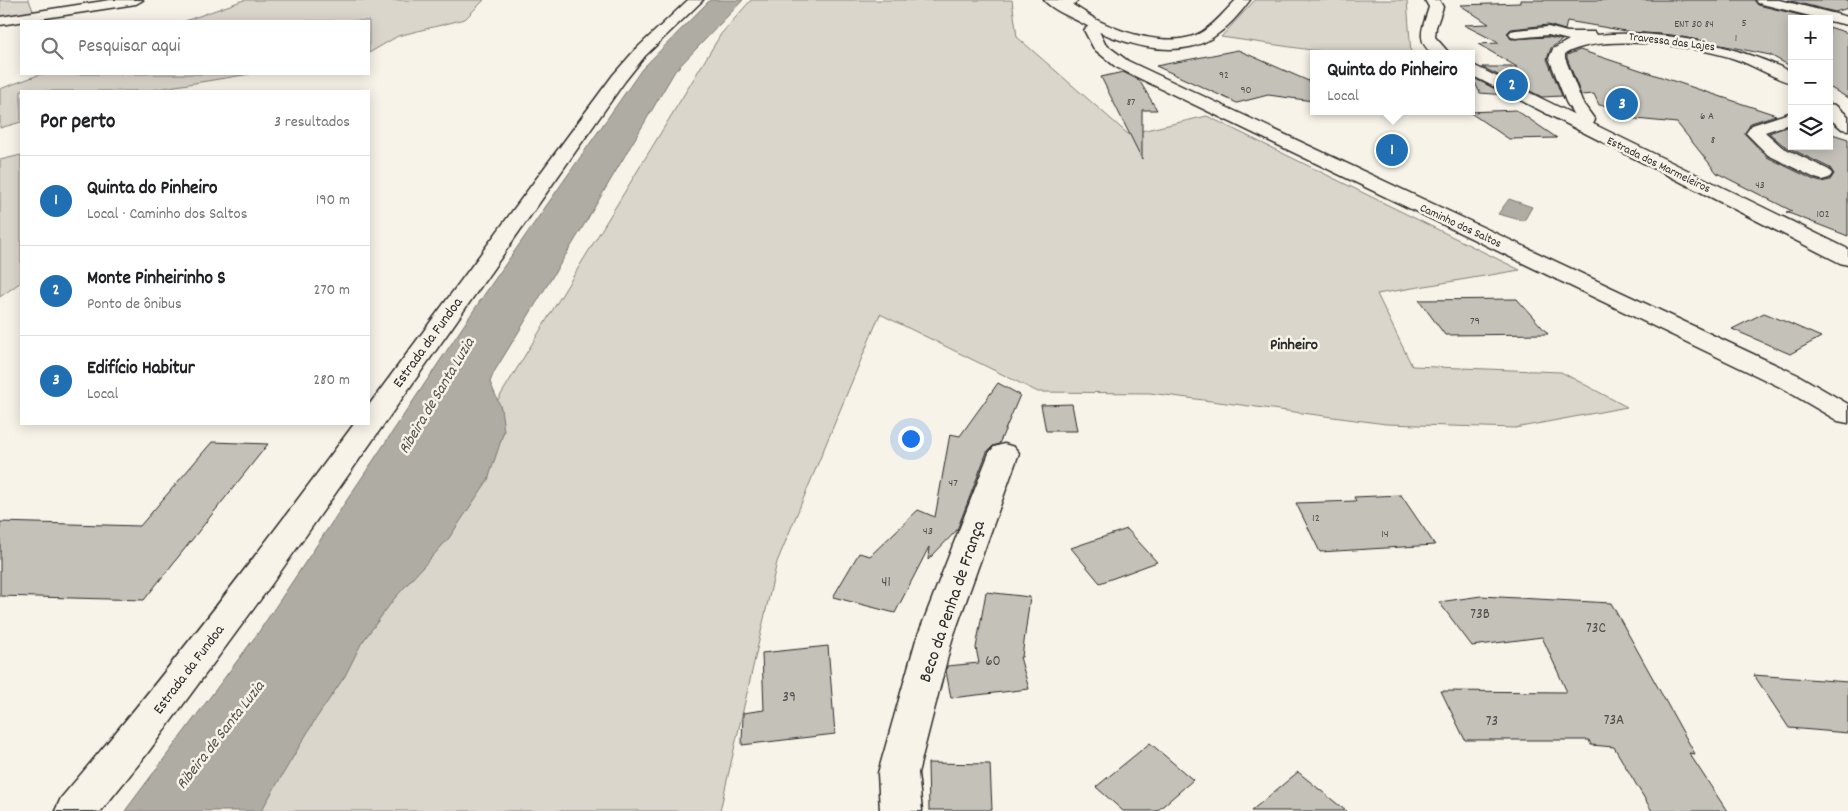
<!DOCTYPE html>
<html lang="pt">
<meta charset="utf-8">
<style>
:root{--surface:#fff;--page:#f2f2f2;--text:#202124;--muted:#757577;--line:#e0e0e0;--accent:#1f6fb2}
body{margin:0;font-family:Dekko,sans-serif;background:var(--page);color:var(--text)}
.controls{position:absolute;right:15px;top:15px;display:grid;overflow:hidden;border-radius:0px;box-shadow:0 2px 12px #0003}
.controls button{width:45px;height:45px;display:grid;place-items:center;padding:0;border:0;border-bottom:1px solid var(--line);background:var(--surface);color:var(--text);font:25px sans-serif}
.you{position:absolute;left:910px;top:438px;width:18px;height:18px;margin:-12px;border:4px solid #fff;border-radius:50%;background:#1a73e8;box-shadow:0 0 0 8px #1a73e833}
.badge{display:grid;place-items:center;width:32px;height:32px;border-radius:50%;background:var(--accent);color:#fff;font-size:16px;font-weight:700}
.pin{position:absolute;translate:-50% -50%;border:2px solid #fff;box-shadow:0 1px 5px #0006}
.popup{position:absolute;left:1310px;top:50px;width:165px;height:65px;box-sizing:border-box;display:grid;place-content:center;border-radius:0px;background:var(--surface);filter:drop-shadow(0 1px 4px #0005);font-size:16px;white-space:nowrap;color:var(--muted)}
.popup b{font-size:19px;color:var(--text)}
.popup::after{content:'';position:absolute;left:50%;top:100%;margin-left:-10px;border:10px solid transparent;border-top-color:var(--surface)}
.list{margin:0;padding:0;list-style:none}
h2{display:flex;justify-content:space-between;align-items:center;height:65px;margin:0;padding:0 20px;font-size:21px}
h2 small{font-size:16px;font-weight:400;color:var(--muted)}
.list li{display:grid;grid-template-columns:32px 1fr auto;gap:15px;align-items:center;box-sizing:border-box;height:90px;padding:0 20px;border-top:1px solid var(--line)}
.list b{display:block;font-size:19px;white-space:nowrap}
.list p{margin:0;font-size:16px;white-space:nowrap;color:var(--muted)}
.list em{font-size:16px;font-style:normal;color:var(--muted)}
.icon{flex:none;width:28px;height:28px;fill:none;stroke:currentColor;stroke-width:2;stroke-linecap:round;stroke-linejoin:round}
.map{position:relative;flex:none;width:1848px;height:811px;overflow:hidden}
.search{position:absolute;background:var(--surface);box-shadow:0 2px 12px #0003;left:20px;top:20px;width:350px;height:55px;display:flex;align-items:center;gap:12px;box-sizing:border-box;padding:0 18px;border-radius:0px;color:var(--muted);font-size:19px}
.panel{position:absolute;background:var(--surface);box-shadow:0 2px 12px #0003;left:20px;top:90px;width:350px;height:335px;border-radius:0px}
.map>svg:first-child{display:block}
.green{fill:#dad6cc;stroke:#82807c}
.water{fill:#afaca4;stroke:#7a7874}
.building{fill:#c4c1b9;stroke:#2b2b2b}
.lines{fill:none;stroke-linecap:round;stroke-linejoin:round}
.minor-casing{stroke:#2b2b2b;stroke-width:3}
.major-casing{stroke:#2b2b2b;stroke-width:3}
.minor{fill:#f7f3e8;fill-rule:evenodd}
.major{fill:#f7f3e8;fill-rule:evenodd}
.labels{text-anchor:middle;stroke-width:5;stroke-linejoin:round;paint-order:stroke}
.far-number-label{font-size:11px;fill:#51504e}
.far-street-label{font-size:12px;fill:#2b2b2b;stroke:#f7f3e8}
.number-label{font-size:12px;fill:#51504e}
.street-label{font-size:15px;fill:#2b2b2b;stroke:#f7f3e8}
.near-number-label{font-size:15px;fill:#51504e}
.neighbourhood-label{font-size:16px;font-weight:bold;fill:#2b2b2b;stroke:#f7f3e8}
.water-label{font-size:16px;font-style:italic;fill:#53524f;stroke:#f7f3e8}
.near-street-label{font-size:18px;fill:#2b2b2b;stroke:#f7f3e8}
</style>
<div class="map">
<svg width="1848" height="811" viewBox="0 0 1848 811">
<rect width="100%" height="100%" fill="#f7f3e8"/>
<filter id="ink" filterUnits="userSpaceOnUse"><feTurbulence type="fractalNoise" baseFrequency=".02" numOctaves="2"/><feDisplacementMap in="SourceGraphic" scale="10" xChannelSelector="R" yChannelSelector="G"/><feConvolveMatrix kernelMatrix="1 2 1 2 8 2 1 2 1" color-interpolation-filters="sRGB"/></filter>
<g filter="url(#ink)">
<path class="green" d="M0 0H29L34 13 0 18Z
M244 0H484L465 19 398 36 369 53V21H185Z
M751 0H1012L1017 37 1128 134 1207 116 1520 270 1377 294 1412 366 1561 372 1627 407 1515 428 1386 424 1150 393 1038 392 880 314 777 562 720 811H247L721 34Z
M1255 0H1407L1411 54H1339L1221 37Z
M41 74H250L145 91H21V122L0 128V89Z
M21 155V282L0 297V160Z"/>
<path class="water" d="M710 0H743L675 71 581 230 494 372 490 382 501 408 504 431 488 480 449 538 394 599 361 644 345 676 315 720 261 811H125L258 633 486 292 642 69Z
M1509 199 1532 207 1524 221 1498 214Z"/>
<path class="building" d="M1520 0H1754L1758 5 1812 18 1792 19V67L1770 55 1672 35 1632 32 1567 21 1565 30 1548 25 1511 29 1507 33 1511 39 1548 37 1562 40 1551 48 1547 59 1562 96 1542 97 1482 67H1517L1478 44 1499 43 1464 25 1489 24 1460 5 1520 3Z
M1787 0H1848V8L1835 12Z
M1829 27 1848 33V98L1829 87Z
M1238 50 1313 83V101L1268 95 1237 103 1156 66Z
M1580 50 1776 115 1751 123 1745 134 1767 157 1814 180 1821 182 1830 180 1834 174 1830 168 1783 145 1769 133 1792 125V146H1829V133L1848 139V236L1786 212 1792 211 1717 173 1677 123 1615 117 1610 106 1599 105 1594 94 1581 95 1567 58V55Z
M1123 72 1139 80 1157 110H1142V159L1101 77Z
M1472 77 1507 95 1480 93Z
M1516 110 1557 138 1509 139 1469 112Z
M1517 299 1548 334 1445 335 1419 300Z
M1764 313 1784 321 1821 337 1790 354 1732 329Z
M998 383 1020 395 999 444 993 446 987 452 957 530 928 560 929 547 895 613 833 597 859 553 870 556 918 510 935 517 950 434 960 436Z
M1072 404 1077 431H1046L1041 405Z
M212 442 268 444 144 600 0 596V522L140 526Z
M1401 495 1435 545 1320 552 1296 503 1356 501 1354 497Z
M1127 529 1157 562 1100 583 1071 548Z
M986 592 1030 597 1022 657H1020L1029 689 951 698 946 671 947 666 979 663 976 648Z
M1481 596 1611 603 1695 754 1689 753 1727 811H1652L1614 747 1591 745 1589 740H1465L1441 691 1567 692 1542 637 1472 646 1439 602Z
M828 646 835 734 742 745 743 713 764 710 762 653Z
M1754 675 1848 682V733L1789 728Z
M1150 743 1193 780 1157 811H1123L1096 787Z
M928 763 990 764 992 810H929Z
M1298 772 1346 811H1251Z"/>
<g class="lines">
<defs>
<path id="minor" d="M110 0H143L136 4 0 25V17Z
M1063 0H1078L1068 10 1063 11 1056 7Z
M1756 0H1779L1848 17V25L1829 21V19H1822L1758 3Z
M1097 22 1102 23 1104 26 1099 31 1105 44 1128 61 1798 375 1848 404V423L1838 421 1780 387 1116 67 1094 49 1084 30 1092 23Z
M1548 27 1567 32H1594L1596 35C1663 29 1732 44 1792 72V83C1772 78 1754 65 1735 59 1697 46 1600 32 1565 54V58L1582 102 1595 120 1590 130 1584 131 1578 130 1575 126 1577 120 1566 102 1549 58 1553 49 1569 40 1548 35 1516 38 1511 37 1509 34 1511 31 1516 30Z
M1829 104 1835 105 1848 116V130L1842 129 1829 118Z
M1792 112V123L1765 132 1782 147 1829 170 1832 174 1829 178 1822 180 1815 178 1768 155 1746 133 1752 125Z
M1004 444 1014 447 1019 453 952 640 918 773 922 811H880L878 773 916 640 989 453 994 447Z"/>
<path id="major" d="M688 0H703L645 56 625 81 271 585 146 755 101 811H55L61 798C164 677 260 551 354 424H369V405L613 75 635 50Z
M1044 0C1049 0 1055 0 1060 0 1072 2 1086 14 1097 20 1125 34 1173 49 1202 32 1215 24 1225 11 1236 0H1250C1240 14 1226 29 1212 38 1174 62 1115 42 1080 22 1069 16 1052 10 1044 0Z
M1425 0H1439L1443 7 1436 27 1435 37 1450 54H1433C1414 40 1424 25 1429 7Z
M1471 64 1848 249V265L1840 263 1471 75Z"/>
</defs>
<use href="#minor" class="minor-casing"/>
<use href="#major" class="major-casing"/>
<use href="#minor" class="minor"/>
<use href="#major" class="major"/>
</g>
</g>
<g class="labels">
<g class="far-number-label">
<text x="1744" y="26">5</text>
<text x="1694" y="27">ENT 30 84</text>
<text x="1736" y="41">1</text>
<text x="1224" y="78">92</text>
<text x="1246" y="93">90</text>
<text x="1131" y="105">87</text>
<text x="1707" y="119">6 A</text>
<text x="1713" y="143">8</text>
<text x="1760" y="188">43</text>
<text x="1823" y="217">102</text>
</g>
<g class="far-street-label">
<text transform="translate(1672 41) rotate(7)" y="4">Travessa das Lajes</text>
<text transform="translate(1659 164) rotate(26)" y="4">Estrada dos Marmeleiros</text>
<text transform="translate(1461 225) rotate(25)" y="4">Caminho dos Saltos</text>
</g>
<g class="number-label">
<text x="1475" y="324">79</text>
<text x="953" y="486">47</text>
<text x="1316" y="521">12</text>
<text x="928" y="534">43</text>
<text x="1385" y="537">14</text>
</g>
<g class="street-label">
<text transform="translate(427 342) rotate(-54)" y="5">Estrada da Fundoa</text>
<text transform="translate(188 669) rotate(-53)" y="5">Estrada da Fundoa</text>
</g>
<g class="near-number-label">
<text x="886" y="586">41</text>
<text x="1480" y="618">73B</text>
<text x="1596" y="632">73C</text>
<text x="993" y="665">60</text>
<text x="789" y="701">39</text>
<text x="1614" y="724">73A</text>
<text x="1492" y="725">73</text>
</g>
<g class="neighbourhood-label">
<text x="1294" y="349">Pinheiro</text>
</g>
<g class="water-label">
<text transform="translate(435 395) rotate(-59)" y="6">Ribeira de Santa Luzia</text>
<text transform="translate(219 734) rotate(-52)" y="6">Ribeira de Santa Luzia</text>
</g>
<g class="near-street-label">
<text transform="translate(951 601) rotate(-71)" y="6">Beco da Penha de França</text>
</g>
</g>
</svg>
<div class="controls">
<button>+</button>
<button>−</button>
<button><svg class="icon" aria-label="layers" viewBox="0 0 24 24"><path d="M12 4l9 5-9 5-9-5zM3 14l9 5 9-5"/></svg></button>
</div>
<div class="you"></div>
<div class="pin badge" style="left:1392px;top:150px">1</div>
<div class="popup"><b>Quinta do Pinheiro</b>Local</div>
<div class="pin badge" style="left:1512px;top:85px">2</div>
<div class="pin badge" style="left:1622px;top:104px">3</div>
<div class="search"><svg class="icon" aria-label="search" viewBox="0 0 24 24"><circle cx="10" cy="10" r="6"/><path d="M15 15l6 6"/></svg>Pesquisar aqui</div>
<section class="panel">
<h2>Por perto<small>3 resultados</small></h2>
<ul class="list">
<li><span class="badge">1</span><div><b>Quinta do Pinheiro</b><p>Local · Caminho dos Saltos</p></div><em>190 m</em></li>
<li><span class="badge">2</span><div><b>Monte Pinheirinho S</b><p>Ponto de ônibus</p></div><em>270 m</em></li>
<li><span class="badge">3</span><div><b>Edifício Habitur</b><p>Local</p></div><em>280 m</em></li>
</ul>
</section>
</div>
